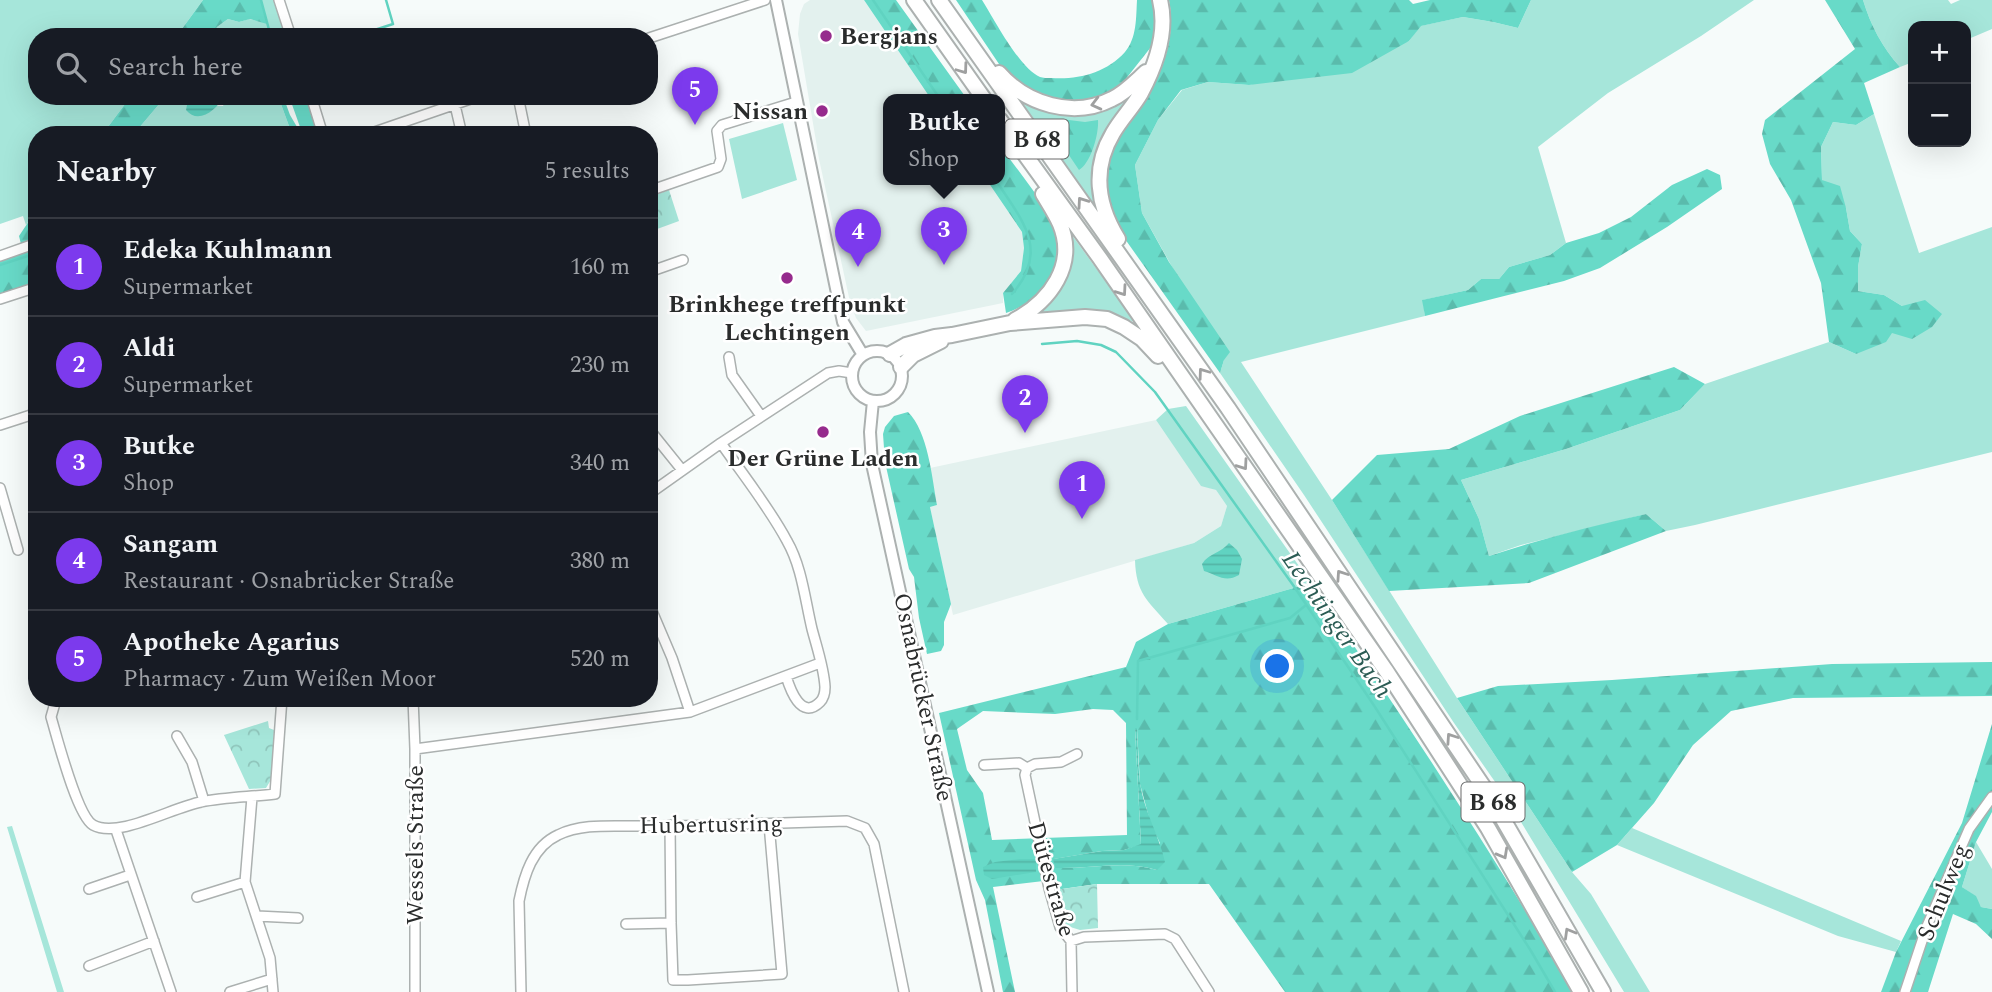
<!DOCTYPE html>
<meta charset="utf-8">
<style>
:root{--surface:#171b24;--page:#20242c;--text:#f1f3f6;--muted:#9ea1a6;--line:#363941;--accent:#7c3aed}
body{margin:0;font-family:Spectral,serif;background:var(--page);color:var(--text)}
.controls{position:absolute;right:21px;top:21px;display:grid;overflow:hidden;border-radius:14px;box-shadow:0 7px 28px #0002}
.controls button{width:63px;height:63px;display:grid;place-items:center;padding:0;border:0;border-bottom:2px solid var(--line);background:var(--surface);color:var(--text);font:35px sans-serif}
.you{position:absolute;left:1278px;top:667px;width:24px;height:24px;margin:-18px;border:5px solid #fff;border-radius:50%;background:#1a73e8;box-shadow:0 0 0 10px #1a73e833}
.badge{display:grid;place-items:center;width:46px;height:46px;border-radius:50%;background:var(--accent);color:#fff;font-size:23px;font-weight:700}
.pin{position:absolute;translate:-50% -58px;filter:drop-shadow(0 2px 4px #0008)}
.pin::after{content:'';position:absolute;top:37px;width:24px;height:21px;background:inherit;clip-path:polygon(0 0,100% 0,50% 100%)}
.popup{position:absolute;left:883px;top:94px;width:122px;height:91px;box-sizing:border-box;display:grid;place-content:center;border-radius:14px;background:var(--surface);filter:drop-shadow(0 2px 5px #0005);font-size:23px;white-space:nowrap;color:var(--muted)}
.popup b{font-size:26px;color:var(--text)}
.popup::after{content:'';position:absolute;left:50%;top:100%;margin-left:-14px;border:14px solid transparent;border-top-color:var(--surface)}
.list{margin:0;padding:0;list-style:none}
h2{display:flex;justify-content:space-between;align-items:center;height:91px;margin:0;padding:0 28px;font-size:30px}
h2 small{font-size:23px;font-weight:400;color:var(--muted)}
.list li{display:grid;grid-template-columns:46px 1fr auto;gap:21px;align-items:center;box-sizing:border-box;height:98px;padding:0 28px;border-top:2px solid var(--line)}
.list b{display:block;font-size:26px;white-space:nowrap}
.list p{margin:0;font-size:23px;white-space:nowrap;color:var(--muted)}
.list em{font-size:23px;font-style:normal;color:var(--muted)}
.icon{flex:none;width:38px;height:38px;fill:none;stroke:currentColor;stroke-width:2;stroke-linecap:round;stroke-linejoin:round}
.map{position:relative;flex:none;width:1992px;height:992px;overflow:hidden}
.search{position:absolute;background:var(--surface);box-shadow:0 7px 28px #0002;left:28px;top:28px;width:630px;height:77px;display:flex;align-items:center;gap:18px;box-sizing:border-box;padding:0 24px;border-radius:28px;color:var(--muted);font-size:26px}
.panel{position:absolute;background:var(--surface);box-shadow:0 7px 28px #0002;left:28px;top:126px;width:630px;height:581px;border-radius:28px}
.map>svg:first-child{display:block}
.built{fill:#e3f1ee}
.green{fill:#a6e6da}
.forest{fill:url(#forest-firs);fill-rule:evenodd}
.park{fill:url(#park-crowns)}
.water{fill:url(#water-rules)}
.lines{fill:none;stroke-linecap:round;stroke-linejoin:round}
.stream{stroke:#60d3c1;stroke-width:2.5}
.minor-casing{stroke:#acb1b0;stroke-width:12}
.tertiary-casing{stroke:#acb1b0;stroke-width:14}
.trunk-casing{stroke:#acb1b0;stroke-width:18}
.minor{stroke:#fff;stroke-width:9}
.tertiary{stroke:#fff;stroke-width:10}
.trunk{stroke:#fff;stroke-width:14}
.oneway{stroke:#9fa0a0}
.poi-dot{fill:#962b8d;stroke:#fff;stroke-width:2.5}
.labels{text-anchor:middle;stroke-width:5;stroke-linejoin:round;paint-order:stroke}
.shield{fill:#fff;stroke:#6a6b6b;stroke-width:2}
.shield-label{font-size:23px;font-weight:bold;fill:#2a2c2c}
.poi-label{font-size:24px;font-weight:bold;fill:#2a2c2c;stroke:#fff}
.street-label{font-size:24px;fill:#2a2c2c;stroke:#fff}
.water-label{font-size:26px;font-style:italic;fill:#2b5c54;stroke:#fff}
</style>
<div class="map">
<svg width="1992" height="992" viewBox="0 0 1992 992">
<defs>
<pattern id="forest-firs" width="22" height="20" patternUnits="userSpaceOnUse" patternTransform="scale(1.75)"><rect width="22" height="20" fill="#68dac8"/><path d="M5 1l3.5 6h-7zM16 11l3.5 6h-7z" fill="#5abbac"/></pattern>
<pattern id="park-crowns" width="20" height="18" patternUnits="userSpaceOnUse" patternTransform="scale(1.75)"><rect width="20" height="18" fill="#a6e6da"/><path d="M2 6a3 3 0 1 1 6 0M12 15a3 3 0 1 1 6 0" fill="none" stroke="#8fc5bb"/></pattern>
<pattern id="water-rules" width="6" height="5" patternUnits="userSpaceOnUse" patternTransform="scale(1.75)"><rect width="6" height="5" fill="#60d3c1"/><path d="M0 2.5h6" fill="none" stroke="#54b5a6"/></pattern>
</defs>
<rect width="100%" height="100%" fill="#f6fbfa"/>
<path class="built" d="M810 0H864L931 99H888V179H986L1022 232 1024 248 1021 271 1003 293V303L866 331 856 318 850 302 819 159 798 34 800 14 804 4Z
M1156 420 1201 485 1216 490 1227 506 1221 526 1194 543 953 615 930 507 937 505 930 468Z"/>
<path class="green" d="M0 0H203L176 37H37V96H131L102 135H37V209L26 225 23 216 0 224Z
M261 0H279L291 37H211L217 27 228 19 239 22 249 19 267 23Z
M1531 0H1754L1701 36 1608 93 1538 147 1566 243 1550 255 1509 267 1499 279H1481L1468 290 1423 300 1425 316 1241 362 1332 500 1457 698 1572 872 1591 894 1650 992H1624L1507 799 1454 723 1304 495 1220 373 1224 360 1142 213 1135 165 1158 120 1182 90 1208 82 1249 85 1409 41 1420 26 1463 17 1493 22 1518 28Z
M1863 0H1948L1951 4 1960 0H1992V29L1966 40V26H1913V62L1900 67C1882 47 1871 26 1863 0Z
M1134 92 1093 172 1092 184 1097 210 1019 99 1050 112H1090L1105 109Z
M166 96H178L170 104 223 106 228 96H278L289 126 294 133 280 135H133Z
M1874 114 1919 253 1992 227V452L1695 525 1666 531 1646 514 1521 545 1489 556 1479 519 1461 480 1566 449 1680 410 1705 384 1829 342 1856 354 1902 306 1884 295 1858 291V267L1862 244 1850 231 1846 208 1822 180 1821 147 1833 122 1856 125Z
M783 123 797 180 742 199 729 139Z
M1069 231 1136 323 1106 310H1080L1039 313C1067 291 1075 266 1069 231Z
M1186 406 1311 583 1168 624C1147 600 1136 593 1135 560L1194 543 1221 526 1227 506 1216 490 1201 486 1156 420 1168 409Z
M12 826 64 992H57L7 827Z
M1632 828 1901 941 1896 952 1838 936 1617 845Z
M1976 842 1992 869V909L1981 907 1975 896 1962 887Z"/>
<path class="forest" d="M203 0H261L267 24 250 19 239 22 228 19 217 27 211 37H176Z
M864 0H896L967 99H931Z
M956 0H982C994 19 1020 69 1040 77 1043 78 1047 78 1051 78 1078 80 1106 73 1125 52 1137 38 1136 17 1137 0H1153L1156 25 1151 47 1121 85 1092 100 1067 101 1055 99 1020 84 1001 67Z
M1169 0H1409L1413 4 1430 0H1531L1518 28 1493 22 1463 17 1421 26 1409 41 1352 73 1249 85 1208 82 1181 90 1158 120 1135 165 1142 213 1169 262 1230 352 1224 360 1220 373 1120 232 1107 196V163L1114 143 1159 74C1169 51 1174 25 1169 0Z
M1825 0H1863C1871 26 1882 47 1900 67L1864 83 1874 114 1856 125 1833 122 1821 147 1822 180 1840 186 1846 208 1850 231 1862 244 1858 267V291L1884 295 1902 306 1925 300 1942 314 1932 327 1912 339 1892 333 1886 342 1856 354 1829 342 1821 283 1791 200 1770 164 1762 134 1765 120 1855 49Z
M131 96H166L133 135H102Z
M278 96H283L290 115 300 132V127L289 96H311L323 135H280L293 132 289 126Z
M1061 119 1085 122 1098 120C1099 134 1091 163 1079 170L1050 127Z
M1000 146C1015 167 1047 205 1055 228 1068 269 1043 300 1006 313L1003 293 1021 271 1024 248 1022 232 986 179H1000Z
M1707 169 1720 175 1722 189 1667 227 1600 268 1564 281 1425 316 1422 300 1468 290 1481 279H1499L1509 267 1550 255 1566 243 1599 233 1631 217 1672 185Z
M37 209V282L0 294V256L22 248 19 236Z
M1674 367 1705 384 1680 410 1566 449 1461 480 1479 519 1489 556C1540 539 1593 526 1646 514L1666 531 1529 583 1389 591 1332 500 1377 455 1449 449 1520 416Z
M908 412C928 432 932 477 937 505L930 507 951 604 944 622V645L941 651 927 654 919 618 914 577 909 569 885 462 883 434 885 427 894 416Z
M1311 583C1403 716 1492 852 1574 992H1285L1209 884H1097L1055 890 1052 880 993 887 1015 992H1003L985 900 976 880 939 713 1126 667 1136 642 1168 624ZM1093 709 1113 710 1126 723 1127 835 992 840 983 793 967 770 957 729 983 711 1055 714ZM1137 728 1140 784 1151 825 1160 843 1157 870C1124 860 1089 869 1055 868L1054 859 1102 851 1124 850 1141 845 1135 729Z
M1992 662V696L1793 698 1731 711 1693 745 1654 803 1617 845 1572 872 1457 698 1498 686 1612 680 1832 664Z
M1992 724V812L1976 842 1962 887 1976 896 1981 907 1992 909V939L1976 924 1953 914 1928 992H1881L1896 952 1962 823Z"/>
<path class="park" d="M669 190 679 221 649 232V197Z
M268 721 269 728 274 730 272 778 266 788 249 789 224 735Z
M1097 884 1098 928 1080 930 1067 926 1060 913 1055 890Z"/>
<path class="water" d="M193 96H224C217 110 198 125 186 110L188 100Z
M1229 543 1237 550 1242 559 1239 575C1225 583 1217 575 1204 571L1202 564C1209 553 1221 553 1229 543Z
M1135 728H1137C1138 746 1138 765 1140 783 1144 811 1159 835 1165 862L1157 870C1124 860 1089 869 1055 868L1053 859 1102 851 1124 850 1141 844Z
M1019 859H1036V872L992 879 984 875 983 867 995 862Z"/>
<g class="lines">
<path class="stream" d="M261 0 271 37
M873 0 940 99
M353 37 393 24 386 0
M995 179C1021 219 1051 250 1012 294
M0 265 37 253
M1042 344 1077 341 1101 345 1116 352 1155 392 1293 585 1375 707 1531 951 1555 992
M1137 719 1138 661 1290 618 1306 605"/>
<defs>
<path id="minor" d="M279 0 291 37
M649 38 765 0
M311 96 323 135
M518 96 526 135
M455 105 462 135
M366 135 479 96
M649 191 718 167 721 159 717 131 722 125 796 102
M0 256 37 243
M649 272 683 260
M0 299 37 287
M729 357 732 375 761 416
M0 425 37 413
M649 429 682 470
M721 443C743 475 769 507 787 541 802 567 805 600 812 629 817 648 824 668 825 687 825 692 824 698 820 702 801 721 790 689 786 676
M0 488 18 550
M649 494 721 443 828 373 839 371 852 373
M649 604 672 658 690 712
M37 641V643
M54 698 55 703 51 717C57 737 77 816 93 825 118 839 173 807 201 802 225 797 251 797 275 794L282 698
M413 698 415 749V992
M177 736 192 762 204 801
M415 749 690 712 820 663
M984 765 1019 763 1027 768
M252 797 245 882 270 958 273 992
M670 825 671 923 673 980H688L782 974 769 824
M116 830 171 992
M89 889 130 875
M197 897 245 882
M257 916 298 918
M626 924 671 923
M1071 941 1084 937 1165 934 1175 939 1209 992
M89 966 154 941
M230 992 272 979
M521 992 519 901C524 876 532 847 558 835 580 824 608 826 632 826 661 826 689 826 718 825 761 824 804 822 847 821L865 828 874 844 904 992
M1072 992 1071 941 1060 927 1049 888 1025 775 1027 768 1035 764 1061 762 1077 754
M1905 992 1927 926 1969 829 1992 797"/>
<path id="tertiary" d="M776 0 843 322 863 355
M852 376a25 25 0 1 1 50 0a25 25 0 1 1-50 0Z
M873 401 870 432 872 464 988 992"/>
<path id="trunk" d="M914 0 984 99
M939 0 1228 408 1489 795 1603 992
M999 73C1026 104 1073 119 1112 99 1125 93 1135 82 1146 72
M1000 120 1099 257 1387 672 1488 828 1581 992
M1118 239C1097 205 1092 168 1113 133 1121 119 1133 107 1141 93 1156 65 1168 32 1160 0
M1015 320C1050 301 1077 265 1060 224 1055 213 1049 204 1043 194
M890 354 906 345 935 337 952 335 1010 323 1085 317 1107 319 1124 327 1142 339 1158 356
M901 367 913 355 941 341"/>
</defs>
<use href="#minor" class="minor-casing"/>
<use href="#tertiary" class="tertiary-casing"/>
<use href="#trunk" class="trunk-casing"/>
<use href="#minor" class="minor"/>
<use href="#tertiary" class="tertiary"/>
<use href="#trunk" class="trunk"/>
</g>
<defs><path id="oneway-chevron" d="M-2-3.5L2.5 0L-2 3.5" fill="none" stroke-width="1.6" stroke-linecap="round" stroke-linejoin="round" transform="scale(1.75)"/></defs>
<g class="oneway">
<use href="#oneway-chevron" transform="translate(963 69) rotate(54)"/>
<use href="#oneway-chevron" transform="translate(1096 104) rotate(166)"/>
<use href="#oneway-chevron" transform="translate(1082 202) rotate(-125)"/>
<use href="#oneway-chevron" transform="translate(1122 291) rotate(55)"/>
<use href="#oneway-chevron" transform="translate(1203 373) rotate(-126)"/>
<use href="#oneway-chevron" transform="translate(1243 465) rotate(55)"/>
<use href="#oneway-chevron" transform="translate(1341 575) rotate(-124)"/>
<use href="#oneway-chevron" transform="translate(1451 738) rotate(-124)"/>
<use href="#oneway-chevron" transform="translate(1503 854) rotate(61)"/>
<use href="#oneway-chevron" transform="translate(1569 933) rotate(-120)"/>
</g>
<g class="poi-dot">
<circle cx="826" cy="36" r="7"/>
<circle cx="822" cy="111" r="7"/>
<circle cx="787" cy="278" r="7"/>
<circle cx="823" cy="432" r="7"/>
</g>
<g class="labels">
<g class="shield">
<rect x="1005.5" y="119.5" width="63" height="39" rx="5"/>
<rect x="1461.5" y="782.5" width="63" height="39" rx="5"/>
</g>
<g class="shield-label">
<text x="1037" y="147">B 68</text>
<text x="1493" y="810">B 68</text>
</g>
<g class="poi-label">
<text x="840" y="44" text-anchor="start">Bergjans</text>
<text x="808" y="119" text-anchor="end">Nissan</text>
<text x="787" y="312">Brinkhege treffpunkt<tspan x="787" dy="28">Lechtingen</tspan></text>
<text x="823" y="466">Der Grüne Laden</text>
</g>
<g class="street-label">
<text transform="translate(924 697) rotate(78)" y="8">Osnabrücker Straße</text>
<text transform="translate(711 824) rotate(-1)" y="8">Hubertusring</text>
<text transform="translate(415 845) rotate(-90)" y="8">Wessels Straße</text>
<text transform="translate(1052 879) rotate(74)" y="8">Dütestraße</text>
<text transform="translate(1943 892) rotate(-68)" y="8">Schulweg</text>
</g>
<g class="water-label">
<text transform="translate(1338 624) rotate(55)" y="9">Lechtinger Bach</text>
</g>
</g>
</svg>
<div class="controls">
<button>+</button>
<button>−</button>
</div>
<div class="you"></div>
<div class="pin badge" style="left:1082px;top:519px">1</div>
<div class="pin badge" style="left:1025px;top:433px">2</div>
<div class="pin badge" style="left:944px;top:265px">3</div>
<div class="popup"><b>Butke</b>Shop</div>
<div class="pin badge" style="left:858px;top:267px">4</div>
<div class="pin badge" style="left:695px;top:125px">5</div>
<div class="search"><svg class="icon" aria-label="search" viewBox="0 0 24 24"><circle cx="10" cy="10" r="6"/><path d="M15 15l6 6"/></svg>Search here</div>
<section class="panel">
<h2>Nearby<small>5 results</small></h2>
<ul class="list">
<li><span class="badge">1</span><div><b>Edeka Kuhlmann</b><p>Supermarket</p></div><em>160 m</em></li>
<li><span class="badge">2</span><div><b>Aldi</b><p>Supermarket</p></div><em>230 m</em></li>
<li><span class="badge">3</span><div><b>Butke</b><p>Shop</p></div><em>340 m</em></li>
<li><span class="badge">4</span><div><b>Sangam</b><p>Restaurant · Osnabrücker Straße</p></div><em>380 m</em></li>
<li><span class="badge">5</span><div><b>Apotheke Agarius</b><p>Pharmacy · Zum Weißen Moor</p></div><em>520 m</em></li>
</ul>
</section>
</div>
